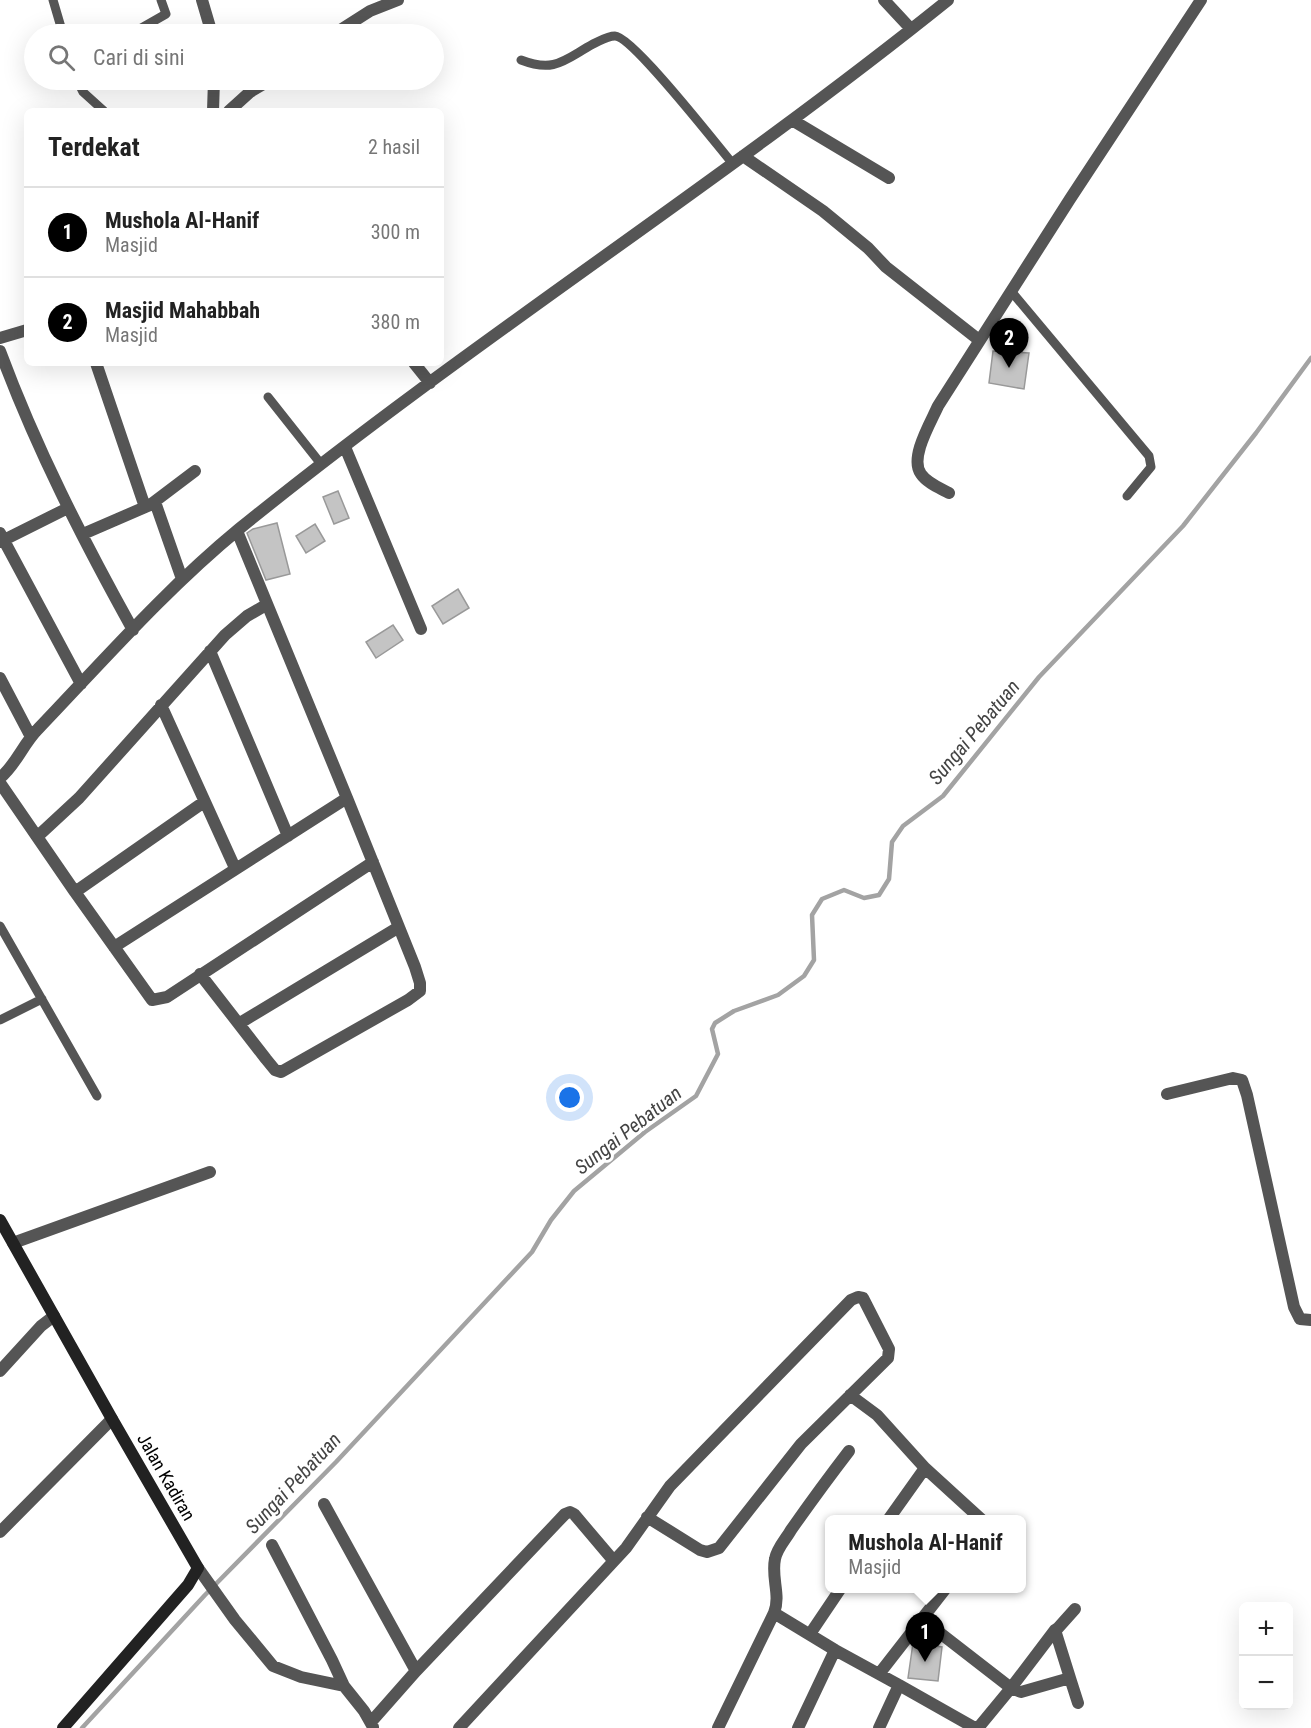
<!DOCTYPE html>
<html lang="id">
<meta charset="utf-8">
<style>
:root{--surface:#fff;--page:#f2f2f2;--text:#222;--muted:#767676;--line:#e0e0e0;--accent:#000}
body{margin:0;font-family:"Roboto Condensed",sans-serif;background:var(--page);color:var(--text)}
.controls{position:absolute;right:18px;bottom:18px;display:grid;overflow:hidden;border-radius:9px;box-shadow:0 6px 24px #0002}
.controls button{width:54px;height:54px;display:grid;place-items:center;padding:0;border:0;border-bottom:2px solid var(--line);background:var(--surface);color:var(--text);font:30px sans-serif}
.you{position:absolute;left:570px;top:1098px;width:21px;height:21px;margin:-15px;border:4px solid #fff;border-radius:50%;background:#1a73e8;box-shadow:0 0 0 9px #1a73e833}
.badge{display:grid;place-items:center;width:39px;height:39px;border-radius:50%;background:var(--accent);color:#fff;font-size:20px;font-weight:700}
.pin{position:absolute;translate:-50% -50px;filter:drop-shadow(0 2px 3px #0008)}
.pin::after{content:'';position:absolute;top:32px;width:21px;height:18px;background:inherit;clip-path:polygon(0 0,100% 0,50% 100%)}
.popup{position:absolute;left:825px;top:1515px;width:201px;height:78px;box-sizing:border-box;display:grid;place-content:center;border-radius:9px;background:var(--surface);filter:drop-shadow(0 2px 4px #0005);font-size:20px;white-space:nowrap;color:var(--muted)}
.popup b{font-size:22px;color:var(--text)}
.popup::after{content:'';position:absolute;left:50%;top:100%;margin-left:-12px;border:12px solid transparent;border-top-color:var(--surface)}
.list{margin:0;padding:0;list-style:none}
h2{display:flex;justify-content:space-between;align-items:center;height:78px;margin:0;padding:0 24px;font-size:26px}
h2 small{font-size:20px;font-weight:400;color:var(--muted)}
.list li{display:grid;grid-template-columns:39px 1fr auto;gap:18px;align-items:center;box-sizing:border-box;height:90px;padding:0 24px;border-top:2px solid var(--line)}
.list b{display:block;font-size:22px;white-space:nowrap}
.list p{margin:0;font-size:20px;white-space:nowrap;color:var(--muted)}
.list em{font-size:20px;font-style:normal;color:var(--muted)}
.icon{flex:none;width:33px;height:33px;fill:none;stroke:currentColor;stroke-width:2;stroke-linecap:round;stroke-linejoin:round}
.map{position:relative;flex:none;width:1311px;height:1728px;overflow:hidden}
.search{position:absolute;background:var(--surface);box-shadow:0 6px 24px #0002;left:24px;top:24px;width:420px;height:66px;display:flex;align-items:center;gap:15px;box-sizing:border-box;padding:0 21px;border-radius:33px;color:var(--muted);font-size:22px}
.panel{position:absolute;background:var(--surface);box-shadow:0 6px 24px #0002;left:24px;top:108px;width:420px;height:258px;border-radius:9px}
.map>svg:first-child{display:block}
.lines{fill:none;stroke-linecap:round;stroke-linejoin:round}
.stream{stroke:#a3a3a3;stroke-width:4.5}
.building{fill:#c4c4c4;stroke:#999;stroke-width:1.5}
.lane{stroke:#555;stroke-width:9}
.street{stroke:#555;stroke-width:12}
.secondary{stroke:#222;stroke-width:12}
.labels{text-anchor:middle;stroke-width:6;stroke-linejoin:round;paint-order:stroke}
.street-label{font-size:18px;fill:#000;stroke:#fff}
.water-label{font-size:20px;font-style:italic;fill:#444;stroke:#fff}
</style>
<div class="map">
<svg width="1311" height="1728" viewBox="0 0 1311 1728">
<rect width="100%" height="100%" fill="#fff"/>
<g class="lines">
<path class="stream" d="M82 1728 205 1595 336 1462 532 1252 551 1220 574 1191 645 1132 696 1096 718 1054 712 1029 715 1023 734 1011 778 995 804 976 814 960 812 915 822 899 844 890 864 898 879 895 889 879 892 842 903 826 943 796 1039 677 1183 526 1256 433 1311 358"/>
</g>
<path class="building" d="M993 351 1029 353 1024 389 989 383Z
M338 491 349 518 334 524 323 497Z
M277 523 290 574 266 580 247 533 253 529Z
M315 524 325 541 306 553 296 536Z
M458 589 469 608 443 624 432 606Z
M393 625 403 640 376 658 366 642Z
M913 1643 942 1647 938 1681 908 1678Z"/>
<g class="lines">
<path class="lane" d="M53 0 63 34
M131 34 166 14 161 0
M521 60C555 73 564 60 593 44 600 41 607 36 615 36 632 36 717 145 733 164
M77 80 83 92 104 111
M1011 291 1149 456 1151 467 1127 496
M268 397 321 464
M0 926 97 1096
M0 1020 42 999"/>
<path class="street" d="M202 0 212 34
M884 0 911 29
M334 34 370 11 398 0
M213 111 214 80
M229 111 250 92 270 80
M792 120 889 178
M743 156 823 211 868 248 886 267 979 340
M0 338 27 330
M0 351C36 448 83 540 133 630
M96 363 145 507
M414 363 430 383
M345 447 421 629
M949 493C940 488 927 483 921 474 909 458 931 422 938 406L1070 199 1201 0
M155 502 182 579
M237 531 347 798
M0 533 81 684
M83 534 150 505 195 471
M0 542 68 508
M210 651 288 836
M0 678 31 737
M161 705 235 868
M0 778C16 765 23 744 38 729 103 661 166 589 239 529 468 343 718 185 948 0
M0 783 75 892
M204 802 75 892 152 1000 167 997 373 862
M38 836 79 798 225 635 247 616 266 605
M114 947 347 798 415 967 420 983V991L408 1000 281 1072 275 1070 266 1059 200 974
M240 1023 399 927
M1167 1094 1233 1078 1242 1080 1247 1095 1294 1307 1300 1319 1311 1320
M13 1243 210 1172
M0 1371 41 1326 54 1316
M850 1395 877 1415 925 1468 888 1520
M925 1468 982 1520
M324 1504 416 1671
M0 1532 112 1419
M272 1545 332 1660 344 1686
M198 1568 235 1620 273 1666 301 1677 344 1686 364 1711 373 1727
M774 1613C781 1595 771 1578 775 1559 777 1548 786 1539 791 1530 810 1503 829 1477 849 1451
M922 1619 1011 1688 978 1728
M1055 1630 1070 1678 1021 1692 1011 1688 1055 1630 1058 1628 1075 1609
M810 1634 841 1588
M835 1650 899 1685 879 1728
M879 1674 946 1588
M1070 1678 1078 1703
M899 1685 975 1728
M371 1722 416 1671 565 1514 570 1512 574 1514 613 1560
M459 1728 626 1548 670 1486 851 1300 858 1297 863 1298 889 1349 888 1358 801 1444 719 1548 707 1552 700 1550 647 1517
M718 1728 774 1613 835 1650 798 1728"/>
<path class="secondary" d="M0 1220 112 1419 198 1568 188 1585 63 1728"/>
</g>
<g class="labels">
<g class="street-label">
<text transform="translate(166 1477) rotate(60)" y="6">Jalan Kadiran</text>
</g>
<g class="water-label">
<text transform="translate(974 732) rotate(-50)" y="7">Sungai Pebatuan</text>
<text transform="translate(628 1130) rotate(-38)" y="7">Sungai Pebatuan</text>
<text transform="translate(293 1483) rotate(-47)" y="7">Sungai Pebatuan</text>
</g>
</g>
</svg>
<div class="controls">
<button>+</button>
<button>−</button>
</div>
<div class="you"></div>
<div class="pin badge" style="left:925px;top:1662px">1</div>
<div class="popup"><b>Mushola Al-Hanif</b>Masjid</div>
<div class="pin badge" style="left:1009px;top:368px">2</div>
<div class="search"><svg class="icon" aria-label="search" viewBox="0 0 24 24"><circle cx="10" cy="10" r="6"/><path d="M15 15l6 6"/></svg>Cari di sini</div>
<section class="panel">
<h2>Terdekat<small>2 hasil</small></h2>
<ul class="list">
<li><span class="badge">1</span><div><b>Mushola Al-Hanif</b><p>Masjid</p></div><em>300 m</em></li>
<li><span class="badge">2</span><div><b>Masjid Mahabbah</b><p>Masjid</p></div><em>380 m</em></li>
</ul>
</section>
</div>
